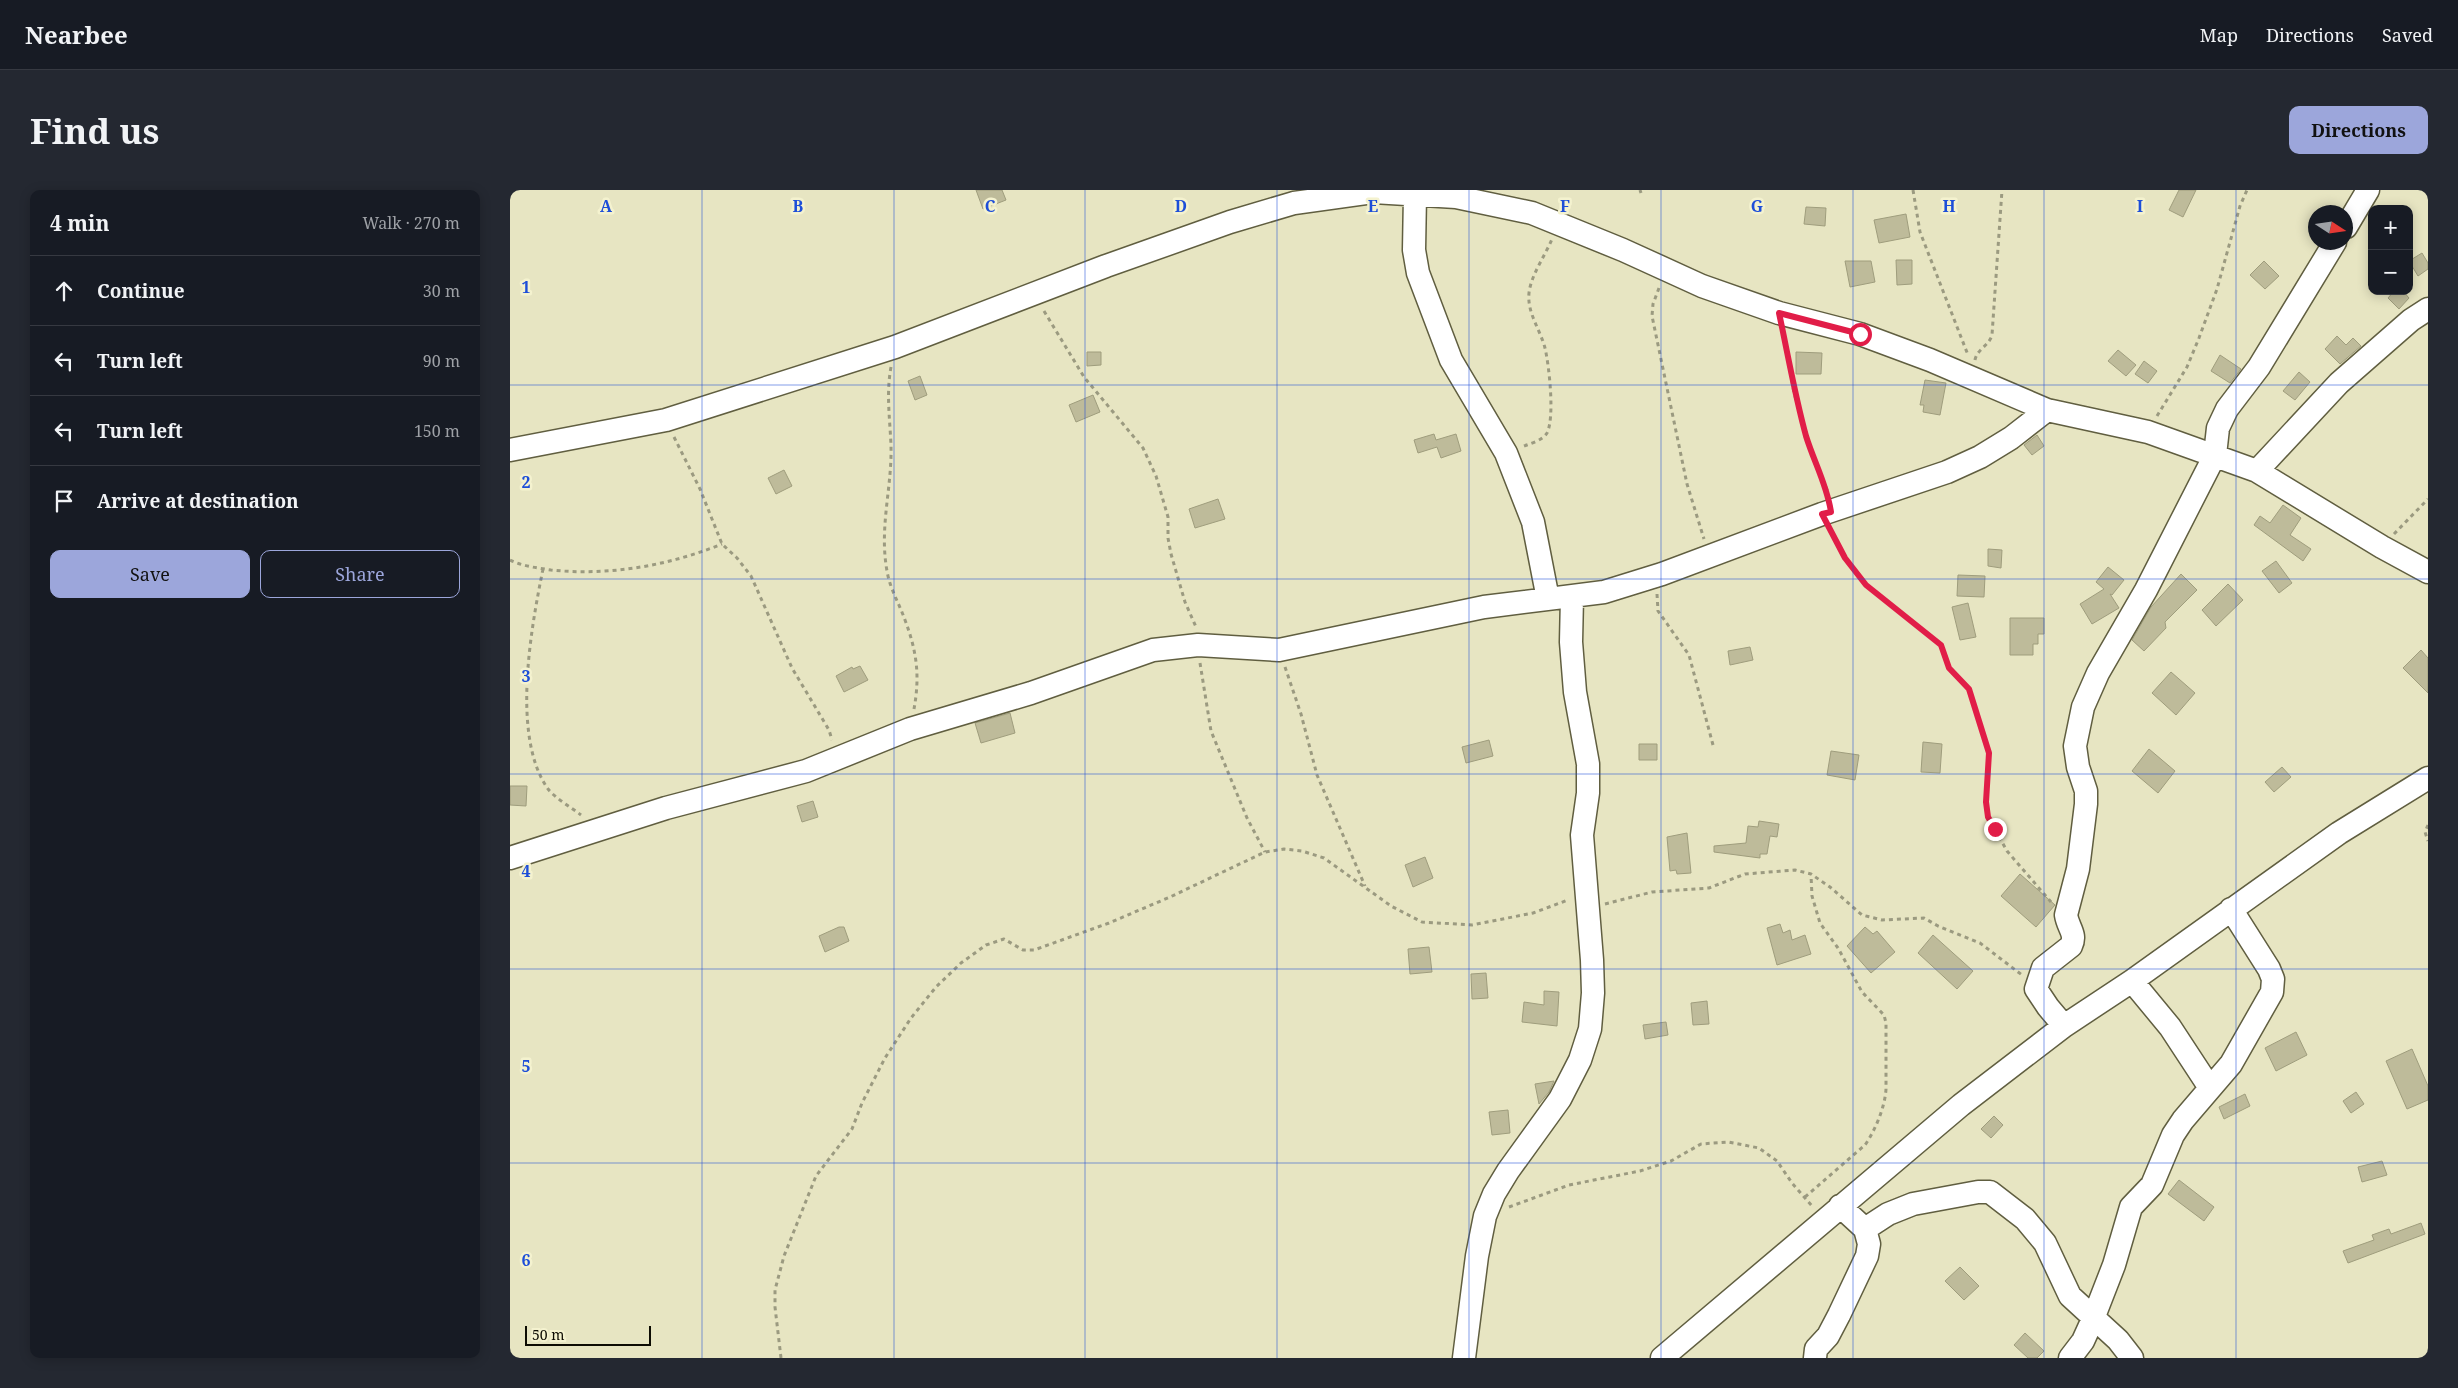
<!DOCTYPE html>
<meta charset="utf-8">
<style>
:root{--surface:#171b24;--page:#242831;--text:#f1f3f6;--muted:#9ea1a6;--line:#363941;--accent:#9ca6db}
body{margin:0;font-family:"Noto Serif",serif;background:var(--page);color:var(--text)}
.controls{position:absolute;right:15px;top:15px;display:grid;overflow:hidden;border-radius:10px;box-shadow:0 2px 12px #0003}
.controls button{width:45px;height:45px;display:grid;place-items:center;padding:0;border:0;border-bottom:1px solid var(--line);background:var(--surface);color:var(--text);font:25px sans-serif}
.compass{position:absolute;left:1798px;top:15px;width:45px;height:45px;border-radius:50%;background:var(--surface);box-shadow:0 2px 12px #0003;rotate:102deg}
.scale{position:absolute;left:15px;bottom:12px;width:126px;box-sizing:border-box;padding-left:5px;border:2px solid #0d0c03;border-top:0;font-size:14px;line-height:18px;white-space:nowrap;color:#0d0c03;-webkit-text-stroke:4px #f4f2cf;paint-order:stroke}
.stop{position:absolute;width:15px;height:15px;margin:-11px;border:4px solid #e11d48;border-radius:50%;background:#fff}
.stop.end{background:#e11d48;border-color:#fff;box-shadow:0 1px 5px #0008}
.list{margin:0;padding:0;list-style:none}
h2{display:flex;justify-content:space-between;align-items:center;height:65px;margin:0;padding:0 20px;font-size:21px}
h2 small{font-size:16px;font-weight:400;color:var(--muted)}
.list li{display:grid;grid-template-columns:32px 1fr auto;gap:15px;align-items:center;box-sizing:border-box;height:70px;padding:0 20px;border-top:1px solid var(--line)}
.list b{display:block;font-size:19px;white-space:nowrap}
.list em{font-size:16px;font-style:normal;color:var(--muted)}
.actions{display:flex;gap:10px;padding:15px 20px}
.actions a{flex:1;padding:11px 0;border:1px solid var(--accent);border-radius:10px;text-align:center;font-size:18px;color:var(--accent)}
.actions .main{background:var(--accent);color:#111}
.icon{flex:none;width:28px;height:28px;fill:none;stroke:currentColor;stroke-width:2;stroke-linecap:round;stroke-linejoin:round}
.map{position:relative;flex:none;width:1918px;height:1168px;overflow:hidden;border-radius:10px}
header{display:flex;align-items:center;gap:30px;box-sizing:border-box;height:70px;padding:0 25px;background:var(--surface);border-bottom:1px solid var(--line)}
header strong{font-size:24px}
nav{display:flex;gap:28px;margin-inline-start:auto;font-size:18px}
.intro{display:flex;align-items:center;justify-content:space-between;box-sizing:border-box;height:120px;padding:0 30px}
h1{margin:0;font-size:35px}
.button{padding:12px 22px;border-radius:10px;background:var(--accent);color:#111;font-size:18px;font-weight:700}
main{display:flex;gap:30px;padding:0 30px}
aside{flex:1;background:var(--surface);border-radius:10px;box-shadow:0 2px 12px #0003}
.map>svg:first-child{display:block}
.building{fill:#bebb9a;stroke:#9f9d7d}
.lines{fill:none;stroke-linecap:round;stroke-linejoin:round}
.minor-casing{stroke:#605e40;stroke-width:25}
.path{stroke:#9b9a80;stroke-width:3;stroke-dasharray:4 4;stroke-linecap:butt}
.minor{stroke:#fff;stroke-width:22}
.route{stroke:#e11d48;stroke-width:6}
.grid{fill:none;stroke:#1d4ed8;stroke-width:1;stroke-opacity:0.55}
.grid-label{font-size:16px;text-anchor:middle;font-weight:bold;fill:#1d4ed8;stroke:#f4f2cf;stroke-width:5;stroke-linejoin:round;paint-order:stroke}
</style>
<header>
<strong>Nearbee</strong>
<nav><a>Map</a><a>Directions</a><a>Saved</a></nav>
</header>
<div class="intro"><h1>Find us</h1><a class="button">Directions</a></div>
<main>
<aside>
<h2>4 min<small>Walk · 270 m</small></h2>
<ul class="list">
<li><svg class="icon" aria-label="ahead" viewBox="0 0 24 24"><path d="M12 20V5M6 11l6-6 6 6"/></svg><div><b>Continue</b></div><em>30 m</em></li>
<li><svg class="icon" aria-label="left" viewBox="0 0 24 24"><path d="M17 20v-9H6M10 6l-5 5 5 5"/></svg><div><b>Turn left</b></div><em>90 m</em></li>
<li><svg class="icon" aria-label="left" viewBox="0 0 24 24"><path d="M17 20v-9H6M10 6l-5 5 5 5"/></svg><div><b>Turn left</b></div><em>150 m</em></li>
<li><svg class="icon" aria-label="arrive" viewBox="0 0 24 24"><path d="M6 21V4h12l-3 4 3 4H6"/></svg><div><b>Arrive at destination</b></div></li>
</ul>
<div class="actions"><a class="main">Save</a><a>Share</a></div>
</aside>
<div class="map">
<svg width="1918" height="1168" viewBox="0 0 1918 1168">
<rect width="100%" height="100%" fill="#e7e5c2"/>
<path class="building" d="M466 0H492L496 10 473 19Z
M1669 0H1686L1673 27 1659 20Z
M1296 17 1316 18 1315 36 1294 34Z
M1396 24 1400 47 1369 53 1364 30Z
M1912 63 1918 73V79L1908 86 1899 71Z
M1386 70H1402V94L1387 95Z
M1335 71H1361L1365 92 1340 97Z
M1754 71 1769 86 1755 99 1740 85Z
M1884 101H1893L1899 108 1889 119 1878 108Z
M1827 146 1836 155 1843 148 1851 156 1830 174 1815 159Z
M1608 160 1626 175 1616 186 1598 171Z
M577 162H591V175L577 176Z
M1286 162 1312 163 1311 184H1286Z
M1710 165 1731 179 1720 193 1701 181Z
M1634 171 1647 181 1638 193 1625 184Z
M1789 182 1800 192 1785 210 1773 201Z
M410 186 417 205 405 210 398 191Z
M1415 190 1436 193 1430 225 1413 222 1414 215H1410Z
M583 205 590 222 566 232 559 215Z
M924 244 926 250 946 244 951 261 931 268 927 257 908 263 904 250Z
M1527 245 1534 256 1522 265 1514 255Z
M274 280 282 296 266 304 258 288Z
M708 309 715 329 685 338 679 319Z
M1773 315 1791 328 1780 345 1801 359 1793 371 1744 335 1750 326 1760 333Z
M1478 359 1492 360 1491 378 1478 376Z
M1766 371 1782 393 1769 403 1752 381Z
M1598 377 1614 390 1602 405 1600 404 1609 418 1582 434 1570 414 1594 399 1586 392Z
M1671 384 1687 400 1655 432 1656 438 1634 461 1622 450 1641 417Z
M1448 385 1475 386 1474 407 1447 406Z
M1718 394 1733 410 1706 436 1692 420Z
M1458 413 1466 447 1450 450 1442 417Z
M1500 428H1534V444H1528V454H1523V465H1500Z
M1240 457 1243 470 1220 475 1218 461Z
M1911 460 1918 468V503L1893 478Z
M350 476 358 490 334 502 326 486 342 477 343 479Z
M1661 482 1685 503 1666 525 1642 503Z
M500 523 505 543 471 553 465 533Z
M979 550 983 566 956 573 952 557Z
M1413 552 1432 554 1430 583 1411 582Z
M1129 554H1147V570H1129Z
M1639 559 1665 581 1648 603 1622 581Z
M1321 561 1349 565 1345 590 1317 585Z
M1772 577 1781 587 1764 602 1755 592Z
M0 596H17L16 616 0 615Z
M303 611 308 627 292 632 287 616Z
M1249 631 1269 634 1267 647 1260 646 1257 664H1250V668L1204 662V656L1236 653 1238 636 1248 637Z
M1177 643 1181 683 1167 684 1166 680 1160 681 1157 647Z
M915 667 923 688 903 697 895 675Z
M1510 684 1545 715 1526 737 1491 706Z
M1270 734 1273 743 1280 740 1282 750 1295 745 1301 764 1267 775 1257 738Z
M329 737H334L339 751 315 762 309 746Z
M1355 737 1363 744 1367 741 1385 762 1361 783 1337 756Z
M1423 745 1463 781 1447 799 1408 763Z
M919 757 922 782 900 784 898 759Z
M976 783 978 808 962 809 961 784Z
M1034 801 1049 802 1047 836 1012 832 1014 812 1034 815Z
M1197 811 1199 834 1183 835 1181 813Z
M1156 832 1158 845 1135 849 1133 835Z
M1786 842 1797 865 1766 881 1755 858Z
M1902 859 1918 896V910L1897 919 1876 871Z
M1044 891 1039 902 1029 914 1025 894Z
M1846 902 1854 914 1841 923 1833 911Z
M1735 904 1740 916 1714 929 1709 917Z
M998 920 1000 943 982 945 979 922Z
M1484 926 1493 935 1481 948 1471 939Z
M1872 971 1877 985 1852 992 1848 977Z
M1669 990 1704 1017 1694 1031 1658 1004Z
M1911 1033 1915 1044 1838 1073 1833 1061 1864 1050 1862 1045 1879 1039 1881 1044Z
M1450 1077 1469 1096 1454 1110 1435 1091Z
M1515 1143 1534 1161 1527 1168H1518L1504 1155Z"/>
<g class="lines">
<defs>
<path id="minor" d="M905 5 904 60 908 83 941 170 996 263 1023 332 1038 409
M1836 37 1858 0
M0 260 156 230 385 157 596 76 720 32 784 13 863 2 946 7 1022 23 1113 60 1192 96 1269 123 1350 144 1420 170 1537 220 1638 242 1747 281 1872 357 1918 382
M1747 281 1829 193 1901 130 1918 119
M0 668 156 618 296 581 400 539 521 503 643 460 688 455 769 460 974 417 1094 402 1152 384 1312 324 1437 282 1470 267 1501 248 1537 220
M1622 791 1660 837 1700 898
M1554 836 1538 817 1526 799 1533 778 1561 756C1567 744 1558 738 1556 725L1568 679 1576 614V601L1568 577 1565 556 1573 517 1588 483 1636 400 1705 265 1708 238 1717 219 1749 177 1825 52
M1355 1039 1378 1024 1403 1014 1468 1002H1480L1515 1029 1535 1053 1560 1106 1608 1150 1622 1168
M954 1168 967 1066 975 1026 984 1004 998 981 1050 909 1070 870 1080 839 1083 803 1082 770 1072 645 1078 603V574L1065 502 1061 452 1062 407
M1152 1168 1451 915 1554 836 1622 791 1829 643 1918 588
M1305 1168 1306 1159 1318 1146 1329 1125 1357 1066 1359 1054 1355 1039 1330 1016
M1560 1168 1573 1151 1583 1129 1604 1075 1621 1017 1642 995 1663 945 1673 930 1721 874 1762 802 1763 789 1759 779 1721 719"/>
</defs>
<use href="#minor" class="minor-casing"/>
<path class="path" d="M1130 0 1131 3
M1403 0 1410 42 1458 165
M1149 98 1143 114 1142 126 1177 294 1194 349
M534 121 574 187 633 258 646 286 658 327V348L661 364 675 412 686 437
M1273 143 1284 203 1304 269 1318 302
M1465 170C1467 159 1479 156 1482 145L1492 0
M381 177C376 204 380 229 381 256 382 299 369 337 377 381 380 399 389 413 395 430 407 462 410 486 404 519
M1647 226 1677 177 1689 148 1707 99 1730 16 1737 0
M164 247 190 299 212 354 227 368 241 386 282 478 319 540 322 550
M1014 256C1022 253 1033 250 1037 243 1045 227 1039 175 1035 158 1030 139 1017 123 1019 103 1021 85 1035 66 1042 49
M1321 341 1335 368 1356 395 1431 455 1439 478 1459 499 1479 563 1476 613 1478 627 1497 661 1541 712
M1884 344 1918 309
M0 370C12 376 27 378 41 380 98 386 158 376 212 354
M33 379C21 438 1 547 38 599 46 609 61 617 71 625
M1147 404 1148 421 1179 465 1203 555
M690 473 701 541 737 628 755 662
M775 477 791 524 807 585 855 696
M1918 635 1915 642 1918 651
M1095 714 1142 702 1199 698 1235 684 1285 680 1301 684 1320 697 1352 725 1372 730 1414 728 1428 736 1470 753 1512 785
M1295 1007 1355 955C1365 941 1375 917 1376 899V833L1374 825 1352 802 1328 758 1310 733 1302 706 1301 685
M999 1017 1059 995 1130 981 1161 971 1191 954 1218 952 1249 958 1267 971 1282 993 1302 1016
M271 1168 265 1117V1100L274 1066 306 986 342 939 352 913 375 868 401 828 426 797 451 773 476 755 494 749 513 760H524L599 733 660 707 755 662 774 659 792 661 814 668 881 716 912 732 962 735 1023 723 1058 710"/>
<use href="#minor" class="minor"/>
</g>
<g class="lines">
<path class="route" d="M1350 144 1269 123C1278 165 1285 206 1296 246 1304 272 1317 295 1321 322L1312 324 1335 368 1356 395 1431 455 1439 478 1459 499 1479 563 1476 612 1478 627 1485 639"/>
</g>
<path class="grid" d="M192 0V1168M384 0V1168M575 0V1168M767 0V1168M959 0V1168M1151 0V1168M1343 0V1168M1534 0V1168M1726 0V1168M0 195H1918M0 389H1918M0 584H1918M0 779H1918M0 973H1918"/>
<g class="grid-label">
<text x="96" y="22">A</text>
<text x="288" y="22">B</text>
<text x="480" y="22">C</text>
<text x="671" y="22">D</text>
<text x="863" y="22">E</text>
<text x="1055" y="22">F</text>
<text x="1247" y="22">G</text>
<text x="1439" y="22">H</text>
<text x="1630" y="22">I</text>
<text x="16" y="103">1</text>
<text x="16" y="298">2</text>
<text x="16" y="492">3</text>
<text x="16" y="687">4</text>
<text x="16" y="882">5</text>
<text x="16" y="1076">6</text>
</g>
</svg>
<div class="controls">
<button>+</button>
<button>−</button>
</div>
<svg class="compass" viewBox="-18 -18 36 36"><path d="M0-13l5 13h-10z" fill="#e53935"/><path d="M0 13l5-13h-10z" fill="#9ea1a6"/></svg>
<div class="scale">50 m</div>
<div class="stop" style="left:1350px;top:144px"></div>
<div class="stop end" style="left:1485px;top:639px"></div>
</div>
</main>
